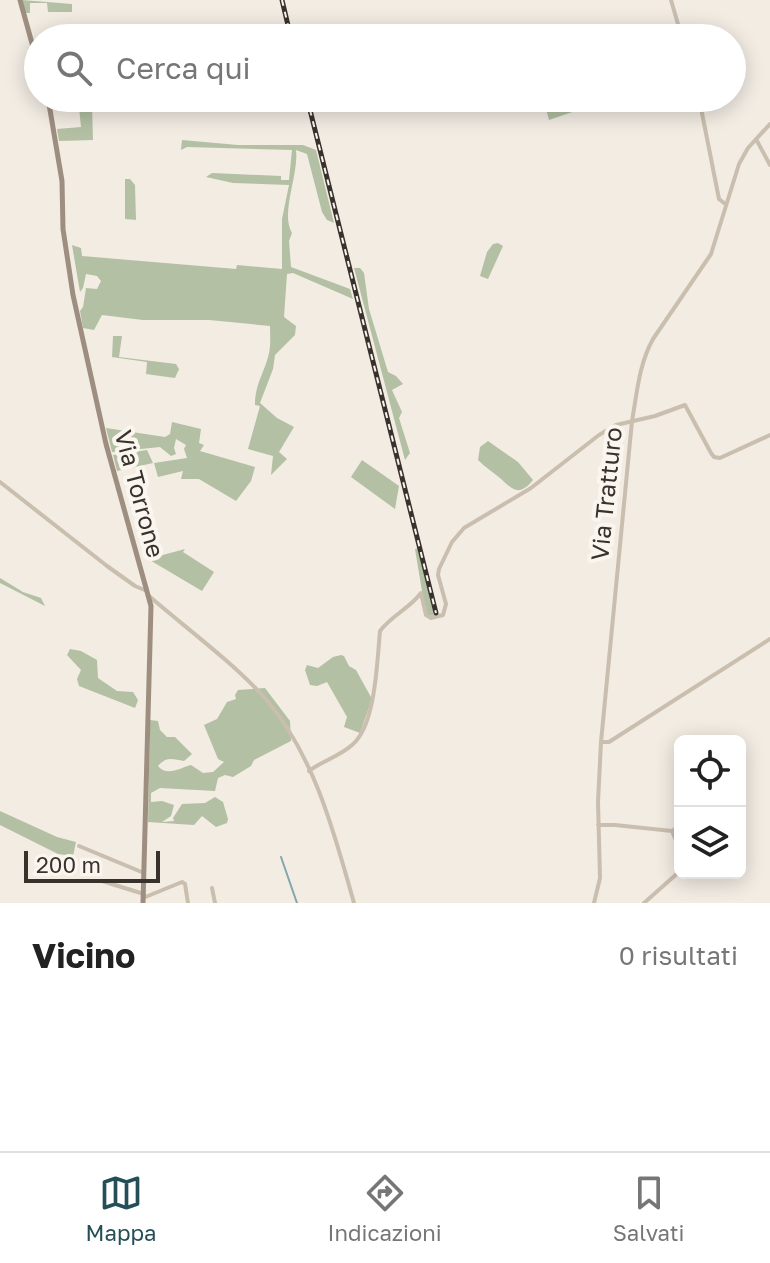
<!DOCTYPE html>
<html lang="it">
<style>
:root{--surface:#fff;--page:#f2f2f2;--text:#222;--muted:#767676;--line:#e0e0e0;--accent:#254f58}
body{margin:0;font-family:"Golos Text",sans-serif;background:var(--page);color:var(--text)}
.controls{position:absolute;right:24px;bottom:24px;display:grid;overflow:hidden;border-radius:12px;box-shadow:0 4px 20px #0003}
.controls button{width:72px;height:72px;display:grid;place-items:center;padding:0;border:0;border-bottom:2px solid var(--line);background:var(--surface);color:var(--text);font:40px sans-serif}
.scale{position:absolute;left:24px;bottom:20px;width:136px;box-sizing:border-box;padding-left:8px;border:4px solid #39322c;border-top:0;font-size:22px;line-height:28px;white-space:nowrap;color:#39322c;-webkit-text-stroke:6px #faf6ef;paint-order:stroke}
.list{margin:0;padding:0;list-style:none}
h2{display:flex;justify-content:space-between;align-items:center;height:104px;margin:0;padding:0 32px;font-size:34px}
h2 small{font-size:26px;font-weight:400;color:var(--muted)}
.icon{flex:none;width:44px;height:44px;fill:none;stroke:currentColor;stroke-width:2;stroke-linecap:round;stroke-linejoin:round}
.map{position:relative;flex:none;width:770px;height:903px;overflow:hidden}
.search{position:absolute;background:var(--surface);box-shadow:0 4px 20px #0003;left:24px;right:24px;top:24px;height:88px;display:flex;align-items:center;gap:20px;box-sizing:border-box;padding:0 28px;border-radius:44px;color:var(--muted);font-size:30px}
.sheet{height:248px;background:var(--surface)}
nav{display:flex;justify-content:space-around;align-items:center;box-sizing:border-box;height:112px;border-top:2px solid var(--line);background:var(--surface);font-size:22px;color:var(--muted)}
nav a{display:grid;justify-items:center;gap:4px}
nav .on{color:var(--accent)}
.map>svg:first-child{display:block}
.green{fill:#b3c0a3}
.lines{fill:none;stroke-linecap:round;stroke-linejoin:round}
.stream{stroke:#84a7ad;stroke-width:2}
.minor{stroke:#cabeaf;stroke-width:4}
.secondary{stroke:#9d8e80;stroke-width:5}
.rail-casing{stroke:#39322c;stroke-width:5}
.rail{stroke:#faf6ef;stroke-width:2;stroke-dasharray:6;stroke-linecap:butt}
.labels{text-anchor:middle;stroke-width:8;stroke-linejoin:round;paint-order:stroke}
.street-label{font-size:24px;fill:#39322c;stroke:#faf6ef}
</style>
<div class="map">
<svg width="770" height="903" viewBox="0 0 770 903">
<rect width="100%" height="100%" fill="#f2ece3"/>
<path class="green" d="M22 0 72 4V12H48L47 3H30V13H25Z
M78 98H93L97 102 92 105 93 140 59 141 57 129 81 127Z
M543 98H584L587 107 549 120Z
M182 140 238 145H303L316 150 334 223 327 220 322 212 307 154 296 150C299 174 280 214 292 233L289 241 291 267 350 289 353 299 293 273 287 274 284 317 296 326 295 335 275 355 273 369 260 403 277 418 294 427 279 452 287 459 271 475 273 456 248 449 260 406 255 405C255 383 265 372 269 353 271 344 270 334 270 326L209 320H143L102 315 94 330 83 328 80 311 83 307 86 288 97 289 101 281 97 276 86 274 83 288 80 292 72 245 81 248 82 256 236 269 237 265 282 269V219L289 185 233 183 206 177 212 173 281 176V180H289L292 150 187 147 181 150Z
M125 179H130L135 185 136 220 125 219Z
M498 243 503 246 488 279 480 276 487 252 493 244Z
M354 268H360L364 273 369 309 388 372 396 376 403 384 392 390 402 412 399 418 410 453 405 460Z
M113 336H122L119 357 176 364 179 369 175 378 146 374 147 362 112 357Z
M172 422 201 429 199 443 204 445 200 451 255 467 251 481 236 501 199 479H181L183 471 158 477 154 463 187 458 184 449 186 445 176 439 174 448 176 454 171 456 160 447 112 452 106 428 165 437 170 434Z
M488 441 518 462 533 480C519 497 513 490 500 478 493 472 485 467 478 460L480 447Z
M147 450 153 463 117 471 113 455Z
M362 460 399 486 395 509 351 477Z
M419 548 434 616 426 615 415 549Z
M185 549 183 552 214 572 202 591 148 559Z
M0 578 23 592 41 598 45 606 0 583Z
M70 649 81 651 97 660 98 678 117 691 133 692 138 700 135 708 79 686 77 679 81 670 67 655Z
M341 655 344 656 349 666 356 670 372 699 360 733 344 727 347 717 327 682 317 686 310 685 305 670 307 665 318 668 333 657Z
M265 688 290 721 291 741 254 760 251 766 233 777 225 775 218 778 215 791 160 788 151 793V802L162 801 174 805 171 816 162 822 174 821 173 818 182 804 205 803 215 797 223 802 228 819 227 823 216 827 202 816 194 825 148 822 150 720 158 721 160 730 167 737H175L192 754 184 761C173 759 166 756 158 766 167 777 180 768 191 765L203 773 213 772 224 762 218 759 204 725 217 719 227 702 236 699 235 695 238 690Z
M0 811 57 837 76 842 73 856 58 854 0 825Z"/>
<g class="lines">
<path class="stream" d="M281 857 297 903"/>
<path class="minor" d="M671 0 682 38
M699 98 719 199 724 203
M756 139 770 165
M0 482 107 566 135 586 147 591
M149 596C186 628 231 661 264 697 314 754 334 832 354 903
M603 742H609L770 639
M309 771C322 761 340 756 352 745 376 725 377 661 380 631 391 616 410 608 421 593L426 615 431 618 443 615 446 604 438 575 439 569 452 542 464 528 531 488 599 435 616 425 655 416 685 405 711 453 714 457 720 458 770 435
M598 825H615L672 831 680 825
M672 831 680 850
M79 846 144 873
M102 881 144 894
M212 888 215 903
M143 898 182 882 185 884 188 903
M594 903 600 878 598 802 601 742 632 421C637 393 639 364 653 339L711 254 739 164 748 148 770 124
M644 903 680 871"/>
<path class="secondary" d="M20 0 38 65
M48 98 62 181 63 229 73 295 106 444 151 606 143 903"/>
<defs>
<path id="rail" d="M282 0 291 38
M307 98 436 613"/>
</defs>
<use href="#rail" class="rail-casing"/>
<use href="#rail" class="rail"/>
</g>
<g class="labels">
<g class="street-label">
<text transform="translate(139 494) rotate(75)" y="8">Via Torrone</text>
<text transform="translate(607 494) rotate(-84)" y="8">Via Tratturo</text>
</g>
</g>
</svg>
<div class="controls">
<button><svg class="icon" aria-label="locate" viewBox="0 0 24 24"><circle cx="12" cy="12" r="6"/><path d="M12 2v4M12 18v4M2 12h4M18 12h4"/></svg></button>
<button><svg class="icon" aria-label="layers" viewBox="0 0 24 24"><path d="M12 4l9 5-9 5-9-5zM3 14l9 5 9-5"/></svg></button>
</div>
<div class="scale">200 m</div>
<div class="search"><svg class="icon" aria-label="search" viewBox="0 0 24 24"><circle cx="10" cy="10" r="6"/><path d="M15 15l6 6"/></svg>Cerca qui</div>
</div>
<section class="sheet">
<h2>Vicino<small>0 risultati</small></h2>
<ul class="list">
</ul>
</section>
<nav>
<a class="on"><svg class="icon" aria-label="map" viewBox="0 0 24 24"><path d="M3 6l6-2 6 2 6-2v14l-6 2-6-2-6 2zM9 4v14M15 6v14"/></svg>Mappa</a>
<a><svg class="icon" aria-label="directions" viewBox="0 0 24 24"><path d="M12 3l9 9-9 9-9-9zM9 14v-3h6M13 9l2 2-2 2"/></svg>Indicazioni</a>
<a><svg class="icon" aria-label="saved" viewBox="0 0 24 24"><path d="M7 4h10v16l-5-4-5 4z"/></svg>Salvati</a>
</nav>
